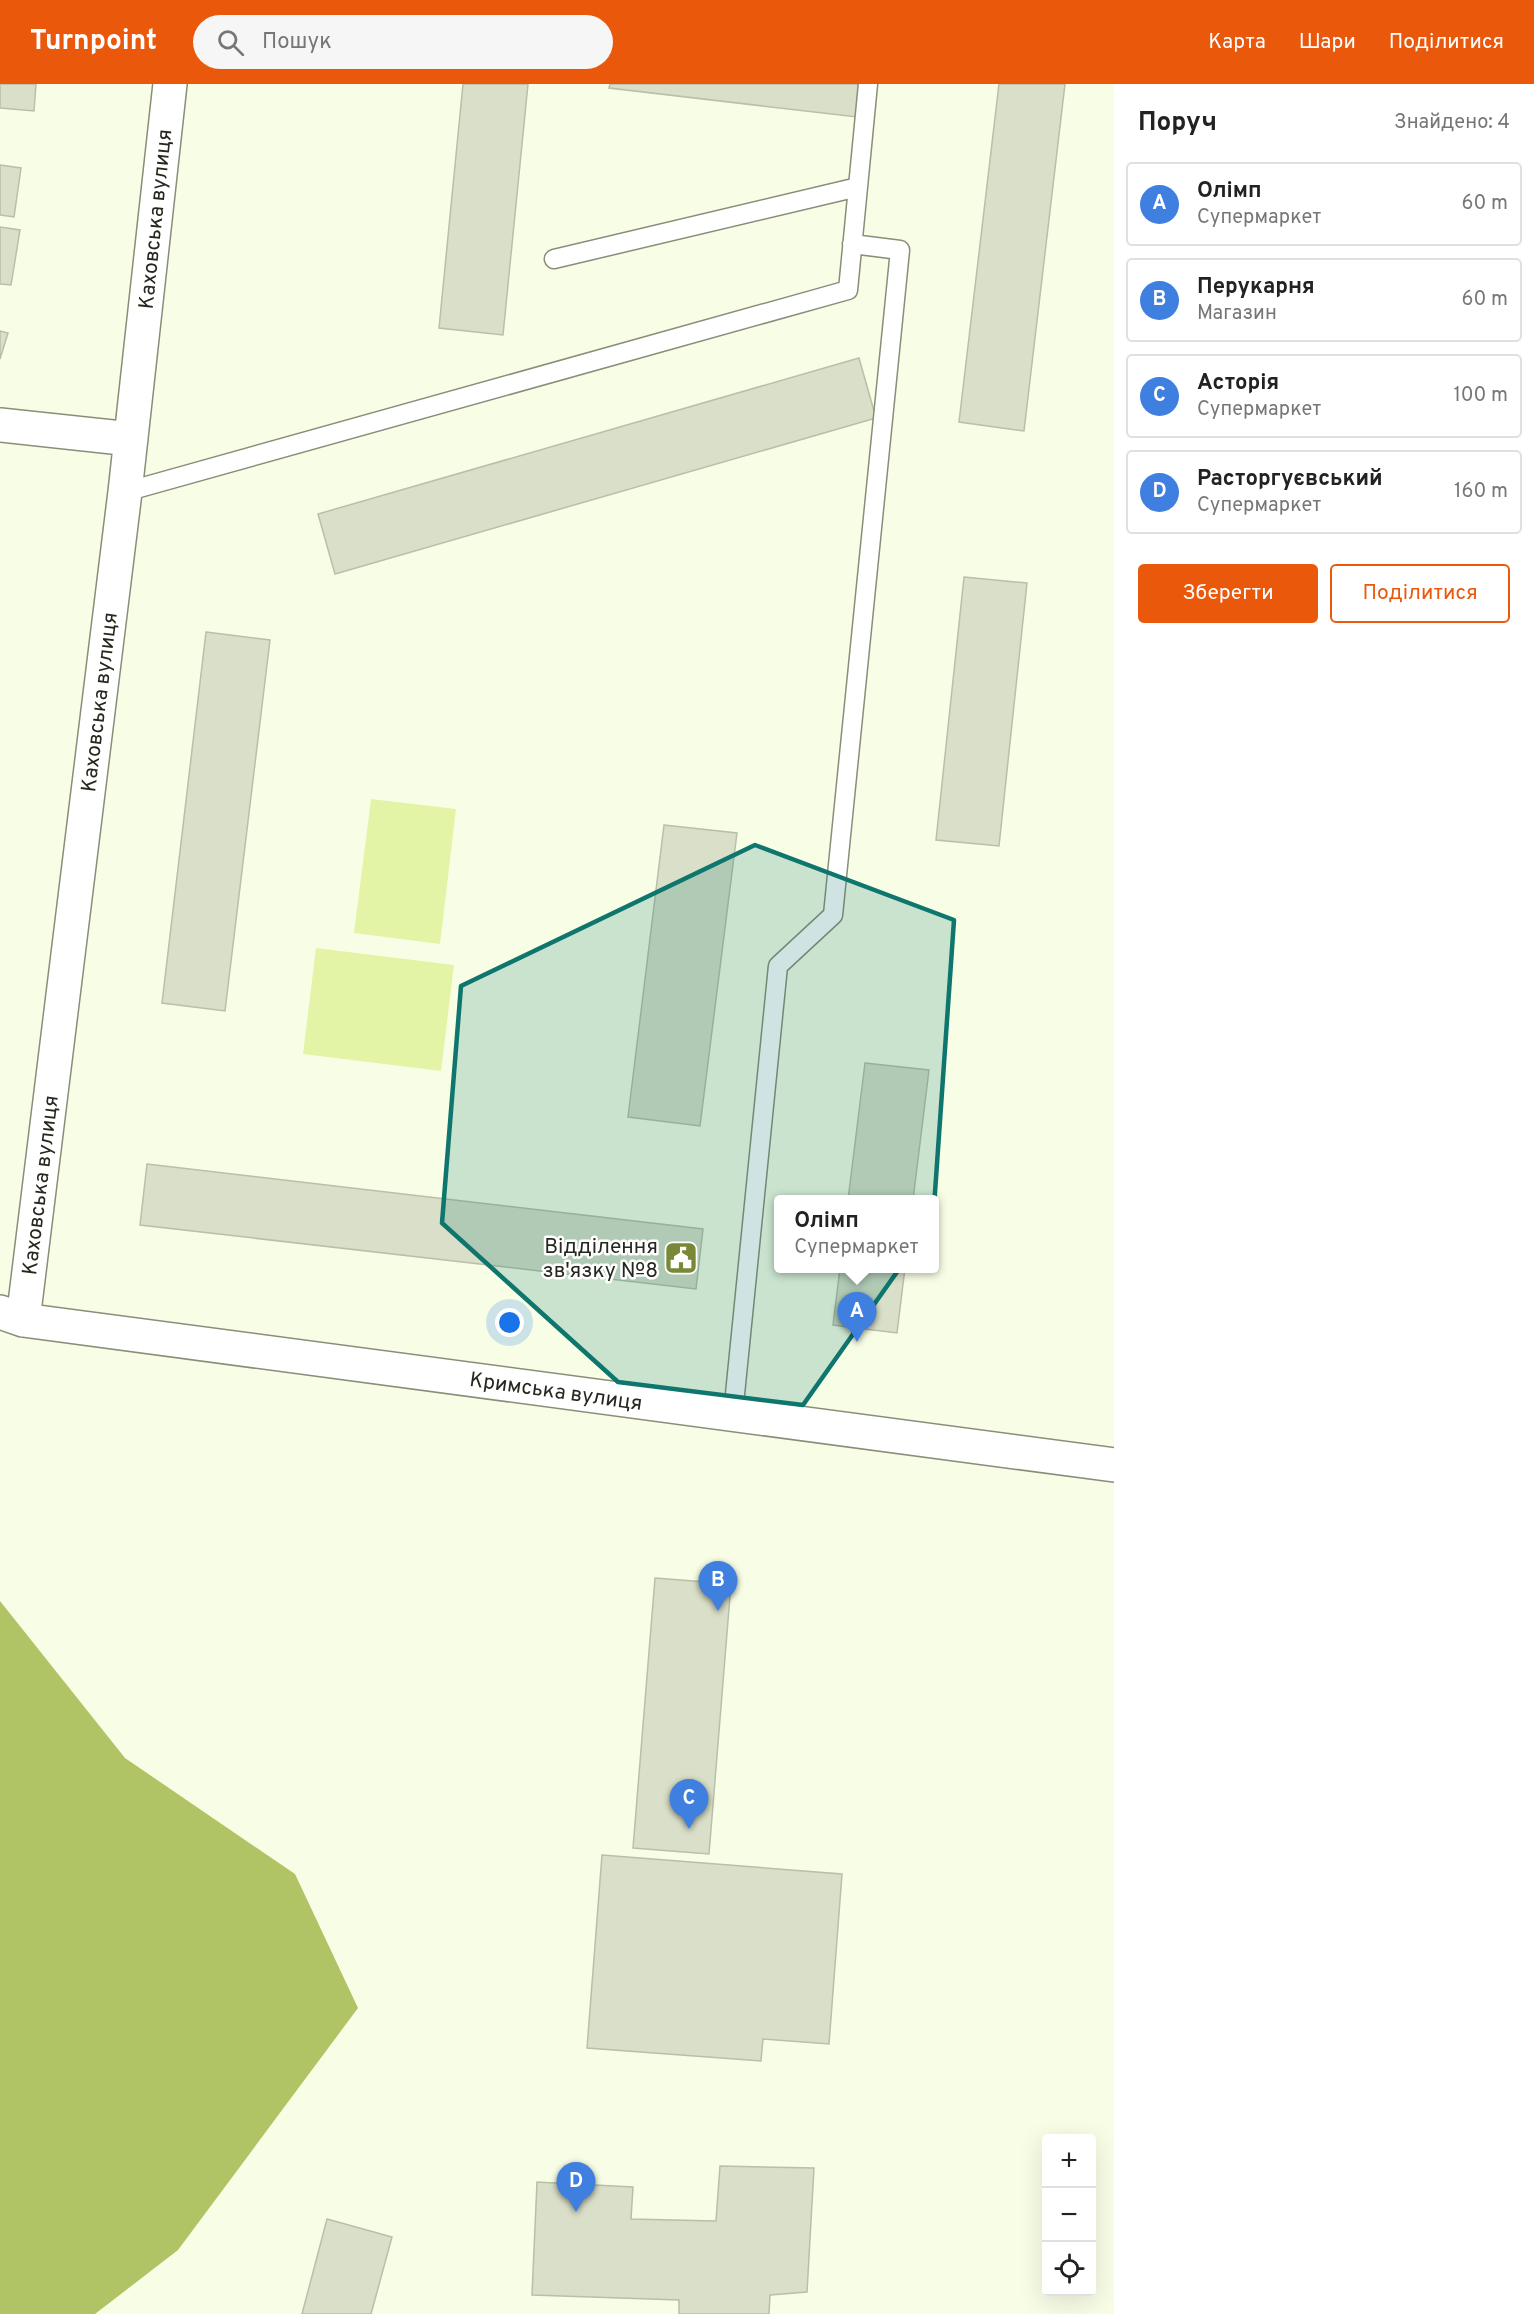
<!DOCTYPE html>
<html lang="uk">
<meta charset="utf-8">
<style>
:root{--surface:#fff;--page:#f6f6f6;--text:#222;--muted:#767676;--line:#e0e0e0;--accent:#ea580c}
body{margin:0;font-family:Overpass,sans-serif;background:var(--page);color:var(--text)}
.controls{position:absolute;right:18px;bottom:18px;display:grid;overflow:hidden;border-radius:6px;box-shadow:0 6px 24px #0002}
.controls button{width:54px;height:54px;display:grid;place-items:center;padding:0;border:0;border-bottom:2px solid var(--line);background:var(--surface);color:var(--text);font:30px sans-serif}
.you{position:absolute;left:510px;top:1239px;width:21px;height:21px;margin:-15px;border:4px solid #fff;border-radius:50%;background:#1a73e8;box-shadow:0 0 0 9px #1a73e833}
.badge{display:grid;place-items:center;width:39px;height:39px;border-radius:50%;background:var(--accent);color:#fff;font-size:20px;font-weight:700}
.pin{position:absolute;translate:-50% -50px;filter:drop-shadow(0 2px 3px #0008)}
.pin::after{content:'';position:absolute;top:32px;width:21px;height:18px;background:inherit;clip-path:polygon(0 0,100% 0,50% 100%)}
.popup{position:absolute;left:774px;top:1111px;width:165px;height:78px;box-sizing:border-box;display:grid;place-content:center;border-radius:6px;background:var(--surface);filter:drop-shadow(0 2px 4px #0005);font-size:20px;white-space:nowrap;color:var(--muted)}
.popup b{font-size:22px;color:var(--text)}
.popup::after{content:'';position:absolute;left:50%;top:100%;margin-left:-12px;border:12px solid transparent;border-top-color:var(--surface)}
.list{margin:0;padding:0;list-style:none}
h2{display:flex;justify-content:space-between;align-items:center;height:78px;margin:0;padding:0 24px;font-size:26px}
h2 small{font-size:20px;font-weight:400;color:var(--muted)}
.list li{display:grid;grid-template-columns:39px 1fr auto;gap:18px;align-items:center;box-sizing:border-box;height:84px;margin:0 12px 12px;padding:0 12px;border:2px solid var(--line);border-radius:6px}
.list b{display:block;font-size:22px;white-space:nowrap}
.list p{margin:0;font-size:20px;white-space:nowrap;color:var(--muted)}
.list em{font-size:20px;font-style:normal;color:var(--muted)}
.actions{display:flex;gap:12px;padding:18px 24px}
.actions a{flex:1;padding:14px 0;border:2px solid var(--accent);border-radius:6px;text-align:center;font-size:21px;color:var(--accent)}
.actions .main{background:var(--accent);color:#fff}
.icon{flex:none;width:33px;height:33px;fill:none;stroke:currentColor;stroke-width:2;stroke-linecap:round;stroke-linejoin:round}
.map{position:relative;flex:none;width:1114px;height:2230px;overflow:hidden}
header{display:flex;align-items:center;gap:36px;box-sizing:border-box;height:84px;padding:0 30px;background:var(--accent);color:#fff}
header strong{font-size:28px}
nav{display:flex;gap:33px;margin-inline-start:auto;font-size:21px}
.search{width:420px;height:54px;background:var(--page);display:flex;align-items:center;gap:15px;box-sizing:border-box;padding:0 21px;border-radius:33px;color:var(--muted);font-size:22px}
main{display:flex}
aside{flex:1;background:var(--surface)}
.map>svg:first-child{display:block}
.green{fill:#e3f4a6}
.forest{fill:#b1c465}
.building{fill:#d9dfc8;stroke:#b9bfa8;stroke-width:1.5}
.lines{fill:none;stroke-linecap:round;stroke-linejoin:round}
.lane-casing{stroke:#888e78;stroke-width:21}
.street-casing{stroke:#888e78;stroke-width:36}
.lane{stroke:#fff;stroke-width:18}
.street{stroke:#fff;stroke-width:33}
.marked{fill:#0f766e;fill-opacity:0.2;stroke:#0f766e;stroke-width:4.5;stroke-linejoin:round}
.labels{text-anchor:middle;stroke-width:5;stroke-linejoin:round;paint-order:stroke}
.street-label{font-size:21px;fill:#26281f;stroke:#fff}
.poi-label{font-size:21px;fill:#26281f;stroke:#fff;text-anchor:end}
</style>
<header>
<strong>Turnpoint</strong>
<div class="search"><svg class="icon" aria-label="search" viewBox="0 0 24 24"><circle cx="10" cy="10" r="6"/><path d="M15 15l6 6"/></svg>Пошук</div>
<nav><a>Карта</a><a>Шари</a><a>Поділитися</a></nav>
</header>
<main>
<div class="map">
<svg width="1114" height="2230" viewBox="0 0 1114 2230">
<rect width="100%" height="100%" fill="#f8fee6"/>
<path class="green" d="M371 715 456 725 440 860 354 849Z
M316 864 454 881 441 987 303 970Z"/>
<path class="forest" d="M0 1517 125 1674 295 1790 358 1924 178 2166 95 2230H0Z"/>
<path class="building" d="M0 0H36L34 27 0 24Z
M463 0H528L503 251 439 244Z
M610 0H862L857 33 609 4Z
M999 0H1065L1024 347 959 338Z
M0 81 21 84 14 133 0 131Z
M0 143 20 146 11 201 0 200Z
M0 247 8 249 0 275Z
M859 274 876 334 335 490 318 430Z
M964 493 1027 499 999 762 936 756Z
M206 548 270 556 225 927 162 919Z
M664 741 737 749 700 1042 628 1033Z
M865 979 929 986 913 1116H848Z
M147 1080 703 1145 696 1205 140 1141Z
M840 1184H905L897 1249 833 1241Z
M655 1494 731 1500 709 1770 633 1764Z
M602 1771 842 1790 829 1960 763 1955 761 1977 587 1964Z
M720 2082 814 2084 807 2208 770 2211 769 2230H679V2216L532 2211 537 2098 633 2103 631 2135 716 2137Z
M327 2135 392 2153 371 2230H302Z"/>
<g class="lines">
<defs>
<path id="lane" d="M554 175 858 103
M125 408 848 206 868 0
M733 1330 778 882 833 831 900 166 852 160"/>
<path id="street" d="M0 341 131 355
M0 1228 23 1236 1114 1381
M23 1236 125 408 170 0"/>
</defs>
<use href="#lane" class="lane-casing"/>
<use href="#street" class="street-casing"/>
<use href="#lane" class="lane"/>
<use href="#street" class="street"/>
</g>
<path class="marked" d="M755 761 954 836 933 1137 803 1321 618 1298 442 1139 461 902Z"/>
<defs>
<symbol id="civic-square" viewBox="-11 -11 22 22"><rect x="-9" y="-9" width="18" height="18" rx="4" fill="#798837" stroke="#fff"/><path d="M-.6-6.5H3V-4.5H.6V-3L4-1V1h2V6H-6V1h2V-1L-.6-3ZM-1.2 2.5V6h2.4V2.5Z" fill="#fff"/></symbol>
</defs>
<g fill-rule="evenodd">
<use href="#civic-square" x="662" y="1155" width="38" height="38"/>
</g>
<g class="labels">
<g class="street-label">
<text transform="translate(155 135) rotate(-84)" y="7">Каховська вулиця</text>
<text transform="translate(99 618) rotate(-83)" y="7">Каховська вулиця</text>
<text transform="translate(40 1101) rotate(-83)" y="7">Каховська вулиця</text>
<text transform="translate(556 1307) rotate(8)" y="7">Кримська вулиця</text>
</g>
<g class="poi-label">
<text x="658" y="1169">Відділення<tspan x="658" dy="24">зв'язку №8</tspan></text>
</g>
</g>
</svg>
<div class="controls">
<button>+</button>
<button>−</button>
<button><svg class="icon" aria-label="locate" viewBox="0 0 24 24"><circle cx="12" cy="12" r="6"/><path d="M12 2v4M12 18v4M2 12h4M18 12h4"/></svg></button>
</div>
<div class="you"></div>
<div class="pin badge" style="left:857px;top:1258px;background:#3f7fe0">A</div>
<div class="popup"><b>Олімп</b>Супермаркет</div>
<div class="pin badge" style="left:718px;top:1527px;background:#3f7fe0">B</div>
<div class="pin badge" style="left:689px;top:1745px;background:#3f7fe0">C</div>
<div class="pin badge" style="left:576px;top:2128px;background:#3f7fe0">D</div>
</div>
<aside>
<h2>Поруч<small>Знайдено: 4</small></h2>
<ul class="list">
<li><span class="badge" style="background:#3f7fe0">A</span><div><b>Олімп</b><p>Супермаркет</p></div><em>60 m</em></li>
<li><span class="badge" style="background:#3f7fe0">B</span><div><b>Перукарня</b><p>Магазин</p></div><em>60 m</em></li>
<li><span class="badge" style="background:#3f7fe0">C</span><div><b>Асторія</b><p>Супермаркет</p></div><em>100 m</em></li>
<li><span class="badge" style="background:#3f7fe0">D</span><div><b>Расторгуєвський</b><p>Супермаркет</p></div><em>160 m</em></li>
</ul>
<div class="actions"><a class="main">Зберегти</a><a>Поділитися</a></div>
</aside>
</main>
